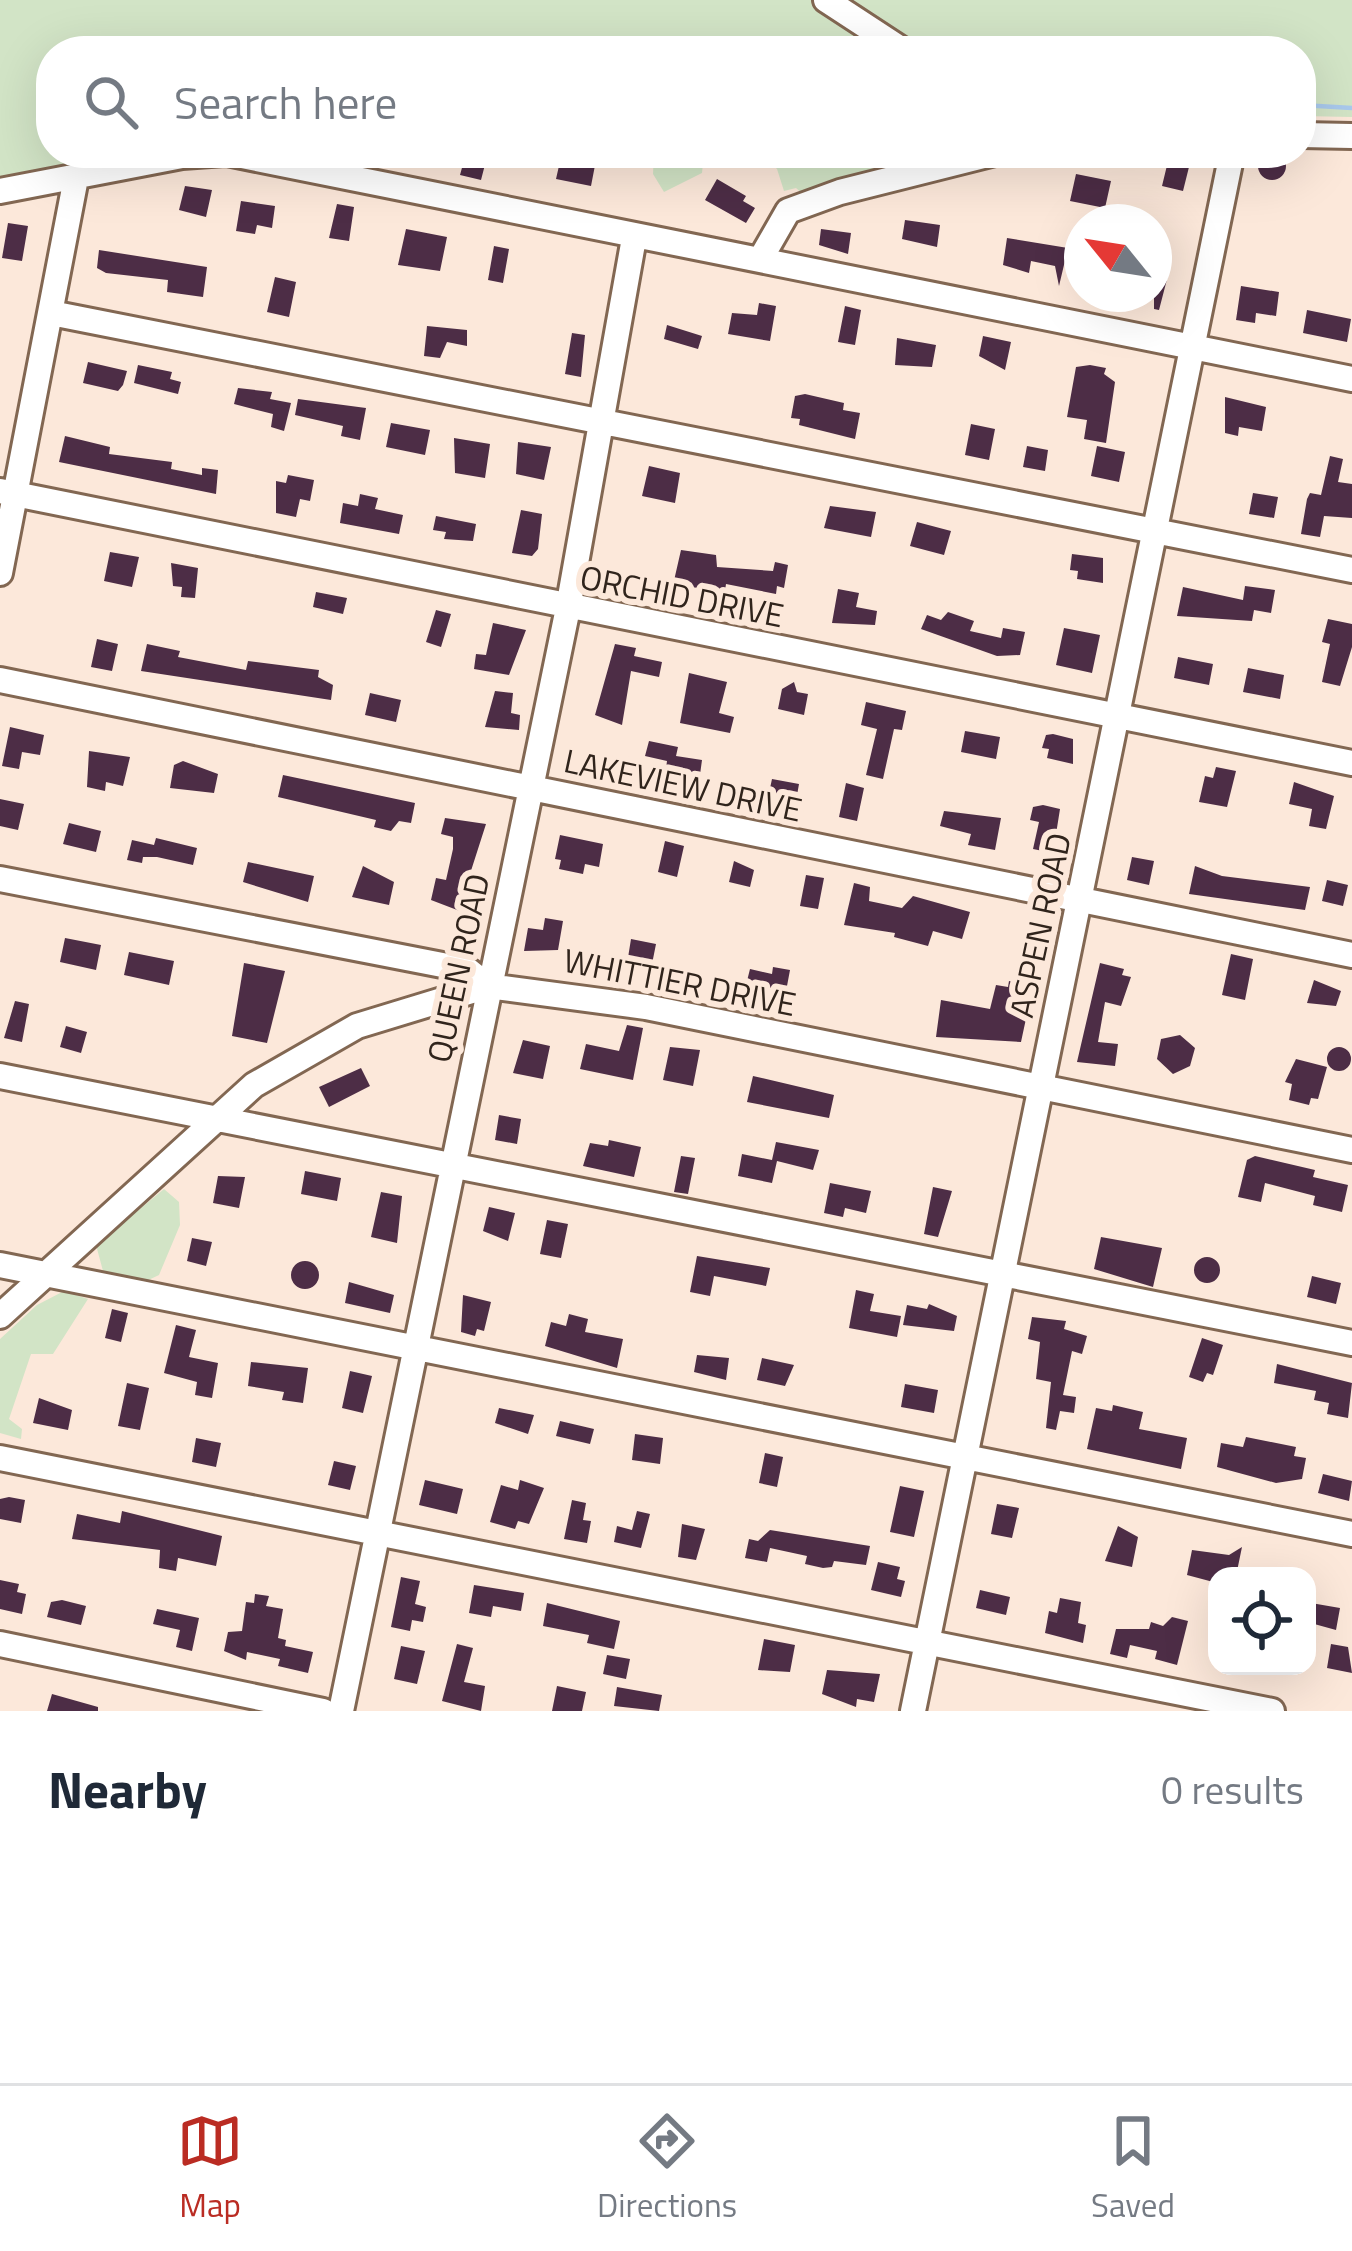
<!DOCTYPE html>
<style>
:root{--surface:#fff;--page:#f2f2f3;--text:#1f2937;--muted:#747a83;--line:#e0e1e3;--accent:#ba2c23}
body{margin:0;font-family:"Titillium Web",sans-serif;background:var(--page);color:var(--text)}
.controls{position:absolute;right:36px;bottom:36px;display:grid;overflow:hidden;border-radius:24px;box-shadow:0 12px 48px #0002}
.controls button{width:108px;height:108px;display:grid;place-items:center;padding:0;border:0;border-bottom:3px solid var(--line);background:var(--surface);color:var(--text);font:60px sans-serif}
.compass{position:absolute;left:1064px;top:204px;width:108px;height:108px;border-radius:50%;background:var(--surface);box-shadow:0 12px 48px #0002;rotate:300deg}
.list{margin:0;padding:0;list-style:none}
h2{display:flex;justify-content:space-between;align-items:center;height:156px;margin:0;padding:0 48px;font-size:51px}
h2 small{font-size:39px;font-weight:400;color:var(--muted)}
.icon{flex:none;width:66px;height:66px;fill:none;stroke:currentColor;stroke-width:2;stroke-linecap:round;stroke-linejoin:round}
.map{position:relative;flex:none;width:1352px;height:1711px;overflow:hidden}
.search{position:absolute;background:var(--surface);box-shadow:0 12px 48px #0002;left:36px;right:36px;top:36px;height:132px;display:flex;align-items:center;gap:30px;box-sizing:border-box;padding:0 42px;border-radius:48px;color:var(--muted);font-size:45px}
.sheet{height:372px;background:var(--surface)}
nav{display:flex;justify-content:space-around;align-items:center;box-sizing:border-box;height:168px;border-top:3px solid var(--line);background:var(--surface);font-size:33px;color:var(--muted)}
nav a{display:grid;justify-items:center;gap:6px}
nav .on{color:var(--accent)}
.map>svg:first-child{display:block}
.green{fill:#d2e4c6}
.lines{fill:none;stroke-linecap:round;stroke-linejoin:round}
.stream{stroke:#a9c9ec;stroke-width:4.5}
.building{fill:#4d2d46}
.minor-casing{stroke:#826752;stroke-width:30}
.minor{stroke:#fff;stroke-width:24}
.labels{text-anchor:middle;stroke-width:12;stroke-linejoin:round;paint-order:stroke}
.street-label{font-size:33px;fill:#30241c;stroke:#fce8da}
</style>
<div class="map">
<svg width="1352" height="1711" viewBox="0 0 1352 1711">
<rect width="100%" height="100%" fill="#fce8da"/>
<path class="green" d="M0 0H1352V117L1301 116V51H540L529 44 505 51H51V153H129L0 180Z
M654 153H704L702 173 664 192 653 174Z
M761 153H928L920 155 913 168 804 195 796 188 784 191 777 169Z
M164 1189 179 1202 180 1225 159 1275 142 1283 103 1271 96 1245Z
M64 1291 88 1299 53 1354H31L9 1419 22 1429 21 1439 0 1433V1339L37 1305Z"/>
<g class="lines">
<path class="stream" d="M1301 105 1352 108"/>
</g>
<path class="building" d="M1258 166a14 14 0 1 1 28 0a14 14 0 1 1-28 0Z
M466 153H488L481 180 460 175Z
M585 153 597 155 591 186 556 179 561 157 582 161Z
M1170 153 1192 155 1183 191 1162 186Z
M1076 174 1111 181 1105 208 1070 201Z
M717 179 746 196 743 201 755 208 746 223 705 200Z
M185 186 212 190 206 217 179 210Z
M241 201 275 206 272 228 257 225 255 234 236 231Z
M337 204 354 207 349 241 329 238Z
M905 220 940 225 937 247 902 239Z
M8 223 28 226 22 261 2 258Z
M406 229 447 237 440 271 398 265Z
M821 229 851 233 848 254 819 245Z
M1007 238 1068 248 1059 286 1055 266 1031 261 1029 273 1003 265Z
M494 246 509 249 503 283 488 280Z
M99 250 207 267 203 297 167 292 168 280 106 273 97 268Z
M1154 260 1171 264 1159 310 1154 309Z
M275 277 296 282 289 317 267 312Z
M1241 286 1279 292 1276 316 1256 313 1255 323 1236 320Z
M759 303 776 306 770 341 728 334 732 313 757 315Z
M845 306 861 310 855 345 838 342Z
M1307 310 1351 319 1347 342 1303 333Z
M667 325 702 336 698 349 664 339Z
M427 326 467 330V346L447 342 440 358 424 356Z
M572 333 585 335 581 377 565 374Z
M983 336 1011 342 1005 370 979 356Z
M897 338 936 345 932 367 895 365Z
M88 362 127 371 123 385 118 391 83 383Z
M138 365 172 372 170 379 181 382 178 394 134 383Z
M1090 365 1106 368 1104 374 1115 382 1106 443 1084 439 1087 420 1067 417 1076 367Z
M238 388 272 392 270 399 291 403 284 431 271 427 273 414 234 404Z
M805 394 844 403 843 410 860 413 855 439 799 425 800 419 791 418 795 396Z
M1225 397 1266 407 1262 431 1239 427 1238 436 1225 433Z
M298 399 366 408 360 440 341 436 343 426 295 415Z
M391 423 430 430 425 455 386 447Z
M971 424 995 429 989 460 965 455Z
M65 436 110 447 109 454 172 462 171 469 202 475V468L218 470 216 494 59 462Z
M454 438 490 444 485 478 455 473Z
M518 442 551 447 544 480 516 474Z
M1027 446 1048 450 1045 471 1023 467Z
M1097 446 1125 452 1119 482 1091 476Z
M1330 456 1343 459 1338 482 1352 484V518L1324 516 1320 537 1301 534 1307 499 1310 493 1321 495Z
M649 466 680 473 675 503 642 496Z
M288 475 314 480 310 501 300 499 296 517 276 513V481L286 483Z
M1253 493 1278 497 1274 518 1249 514Z
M360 494 378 498 375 509 403 515 399 534 340 523 343 503 358 506Z
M830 506 876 512 871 537 824 528Z
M521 510 542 514 538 549 532 556 512 553Z
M436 516 476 524 473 541 444 539 446 532 433 530Z
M917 522 951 531 944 555 910 546Z
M681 550 716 555 717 567 773 571 775 562 788 565 784 588 777 586 776 594 726 584 725 591 673 585Z
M110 552 139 557 132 587 104 581Z
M1072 554 1103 558V583L1077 579 1078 571 1070 570Z
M171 563 198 568 195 598 181 597 182 587 173 586Z
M1245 586 1275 590 1271 613 1254 610 1252 621 1177 616 1183 587 1243 600Z
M838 589 859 593 856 607 877 611 875 625 832 623Z
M316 592 347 598 343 614 313 607Z
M436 610 451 614 441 647 426 642Z
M948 612 974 621 970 631 1001 638 1003 628 1025 632 1020 655 997 656 921 629 927 615 941 620Z
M1328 619 1352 624V647L1340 686 1322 682 1330 644 1322 642Z
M493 623 526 630 509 675 474 669 476 654 486 655Z
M1064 628 1100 635 1092 673 1056 665Z
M97 639 118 644 112 671 91 667Z
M147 644 180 651 178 657 246 670 248 661 319 670 318 677 333 685 331 700 141 671Z
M615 644 636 648 634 656 662 662 659 677 631 671 622 725 595 715Z
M1178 657 1213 664 1209 685 1174 678Z
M1248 668 1284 675 1280 699 1243 692Z
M689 673 727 682 719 713 734 717 730 733 680 723Z
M794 682 797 692 808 694 804 715 778 709 782 689Z
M495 691 513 693 511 713 520 715 519 730 485 727Z
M370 693 401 700 396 722 365 715Z
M866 702 906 711 902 730 894 729 883 779 866 775 877 729 861 725Z
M10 727 44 735 40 755 22 752 19 769 2 766Z
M965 731 1000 737 996 759 961 752Z
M1053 734 1073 739V764L1047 758 1049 749 1042 748 1046 735Z
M649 741 678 747 676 756 702 760 699 782 665 776 667 761 645 756Z
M89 751 130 757 123 786 106 782 105 791 87 787Z
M183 761 218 774 214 793 170 788 174 765Z
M1216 767 1236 771 1227 807 1199 802 1205 776 1213 778Z
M283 775 415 803 411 823 399 821 391 831 374 827 376 820 278 797Z
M772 779 799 784 794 812 766 807Z
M1294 782 1334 796 1326 829 1309 826 1312 809 1289 804Z
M846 783 864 788 857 821 839 817Z
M0 799 24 804 18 830 0 826Z
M1043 805 1060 809 1053 853 1033 849 1039 822 1030 820 1033 807Z
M944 811 1001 818 995 850 968 845 971 834 940 826Z
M445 818 486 824 469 877 480 880 477 909 466 907 465 913 431 900 436 878 446 880 453 849V837L441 834Z
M69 823 101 831 96 852 63 844Z
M560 835 603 844 599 867 585 864 583 874 559 869 561 860 555 859Z
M156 838 197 848 193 865 157 857H143L142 863 127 860 132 840 154 845Z
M665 841 684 846 677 877 658 872Z
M1132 857 1154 861 1149 885 1127 880Z
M734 861 754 870 750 887 729 882Z
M248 862 314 876 308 902 243 882Z
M363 866 394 882 389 905 352 897Z
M1195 866 1222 876 1310 887 1305 910 1189 894Z
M806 875 824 878 818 909 800 906Z
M1327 880 1348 885 1343 906 1322 901Z
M854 883 870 887 869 901 902 908 913 896 970 912 962 939 933 931 928 946 894 937 895 933 844 925Z
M545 918 563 921 558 950 524 951 528 928 543 930Z
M65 938 101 945 96 970 60 962Z
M631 939 656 944 651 969 626 970Z
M129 952 174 961 169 985 124 975Z
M1231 954 1253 959 1245 1000 1222 995Z
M244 963 285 971 267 1043 232 1036Z
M1100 963 1124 969 1122 975 1131 977 1121 1006 1105 1002 1098 1042 1118 1044 1115 1066 1077 1062Z
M773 967 790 970 784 1002 745 989 750 969 772 974Z
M1314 980 1341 991 1336 1006 1307 1003Z
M1009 981 1033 986 1021 1042 936 1037 941 1000 990 1009 996 985 1008 987Z
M15 1001 29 1004 22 1042 4 1038Z
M627 1025 643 1028 633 1080 580 1069 586 1044 619 1051Z
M66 1026 87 1032 81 1053 60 1047Z
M1180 1035 1195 1048 1190 1066 1173 1074 1157 1059 1161 1039Z
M523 1040 550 1046 543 1079 513 1073Z
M1327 1059a12 12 0 1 1 24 0a12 12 0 1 1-24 0Z
M670 1047 700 1050 693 1086 663 1080Z
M1296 1059 1327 1067 1318 1099 1311 1098 1309 1105 1289 1100 1292 1084 1285 1082Z
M361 1068 370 1086 329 1107 319 1087Z
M753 1076 834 1095 829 1118 747 1102Z
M499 1115 521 1119 517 1144 495 1140Z
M609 1140 641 1147 634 1177 583 1166 590 1143 608 1146Z
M776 1142 819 1150 813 1170 777 1161 772 1183 738 1176 742 1154 772 1160Z
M681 1156 695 1158 688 1194 674 1192Z
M1255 1156 1315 1170 1313 1177 1348 1185 1342 1212 1313 1205 1315 1196 1265 1183 1261 1202 1238 1197 1247 1160Z
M305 1171 341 1178 337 1201 301 1194Z
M218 1176 245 1177 239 1208 213 1203Z
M830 1183 871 1191 866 1213 845 1208 843 1217 824 1213Z
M933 1187 952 1191 938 1237 924 1234Z
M381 1192 402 1196 397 1243 371 1237Z
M489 1207 515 1213 508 1241 483 1231Z
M547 1220 568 1224 561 1258 540 1254Z
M1101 1237 1162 1248 1153 1287 1094 1269Z
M192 1238 212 1242 206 1266 187 1261Z
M697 1256 770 1268 766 1286 714 1276 710 1296 690 1292Z
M1194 1270a13 13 0 1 1 26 0a13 13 0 1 1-26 0Z
M291 1275a14 14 0 1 1 28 0a14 14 0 1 1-28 0Z
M1312 1276 1341 1283 1336 1304 1307 1297Z
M349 1282 394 1295 390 1313 345 1303Z
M856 1290 874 1294 870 1311 901 1316 897 1337 849 1328Z
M463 1295 491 1302 484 1331 477 1329 475 1336 461 1332Z
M929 1304 957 1316 954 1331 903 1325 907 1305 927 1309Z
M112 1309 128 1313 121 1342 105 1338Z
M569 1314 588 1319 585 1332 623 1339 617 1368 545 1346 551 1322 566 1326Z
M1032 1317 1066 1321 1064 1329 1087 1336 1082 1354 1072 1351 1063 1395 1076 1397 1074 1413 1060 1411 1056 1430 1046 1428 1051 1382 1036 1379 1040 1342 1028 1339Z
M176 1325 196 1330 189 1357 218 1363 212 1398 195 1395 197 1382 164 1373Z
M1202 1338 1223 1345 1213 1375 1207 1373 1203 1382 1189 1377Z
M697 1355 729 1358 726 1380 694 1372Z
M762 1358 794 1365 785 1386 757 1380Z
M251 1362 308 1368 303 1403 282 1400 284 1392 248 1386Z
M1277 1364 1352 1383 1348 1418 1327 1414 1329 1403 1314 1400 1316 1391 1274 1383Z
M350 1371 372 1376 363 1413 342 1408Z
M127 1383 149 1388 140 1430 118 1426Z
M905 1384 938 1390 934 1413 901 1407Z
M39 1398 72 1410 68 1430 33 1423Z
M1113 1405 1143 1412 1139 1429 1187 1438 1181 1469 1087 1449 1096 1408 1112 1411Z
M499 1408 534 1415 528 1434 495 1423Z
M560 1421 594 1429 590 1444 556 1436Z
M635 1434 663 1438 660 1464 632 1460Z
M1246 1437 1296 1447 1294 1456 1306 1458 1302 1479 1276 1483 1217 1467 1221 1443 1243 1447Z
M196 1438 221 1443 216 1467 192 1462Z
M765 1453 783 1457 777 1487 759 1483Z
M334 1461 356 1466 350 1490 328 1485Z
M1323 1474 1352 1481 1349 1501 1318 1493Z
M425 1480 463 1489 457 1514 419 1505Z
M520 1480 544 1488 529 1524 518 1521 515 1529 490 1522 501 1485 518 1490Z
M900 1486 924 1491 914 1537 890 1532Z
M9 1497 25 1500 21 1523 0 1519V1499Z
M572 1500 586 1503 583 1520 591 1521 587 1543 564 1539Z
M997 1504 1019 1508 1012 1538 991 1534Z
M122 1511 222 1536 216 1566 178 1558 176 1571 159 1568 160 1550 72 1539 77 1514 120 1523Z
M637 1511 650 1514 641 1548 614 1542 617 1526 632 1530Z
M682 1524 705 1529 696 1560 678 1557Z
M1118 1526 1138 1537 1132 1567 1105 1561Z
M770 1530 870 1546 866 1565 834 1561 832 1567 823 1568 805 1564 807 1556 770 1548 767 1562 745 1558 749 1539 758 1541Z
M1242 1547 1236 1576H1217V1583L1187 1575 1192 1550 1229 1555Z
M878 1562 900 1567 897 1579 905 1581 901 1597 871 1590Z
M401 1577 420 1581 415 1604 426 1607 423 1622 412 1620 410 1631 391 1627Z
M0 1580 19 1584 17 1592 26 1594 22 1614 0 1609Z
M474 1585 524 1593 521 1611 493 1606 491 1617 469 1613Z
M980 1590 1010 1597 1006 1615 976 1608Z
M255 1594 269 1596 266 1606 283 1609 278 1638 286 1640 285 1646 313 1652 308 1673 278 1666 280 1659 247 1652 246 1660 224 1651 228 1632 242 1631 246 1602 254 1603Z
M1060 1598 1081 1602 1078 1623 1086 1625 1083 1643 1045 1633 1049 1611 1057 1613Z
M62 1600 86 1606 81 1625 47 1617 51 1602Z
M547 1603 620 1621 614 1649 587 1643 589 1635 543 1626Z
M1311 1603 1340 1608 1336 1630 1307 1622Z
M157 1609 199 1618 192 1651 176 1647 180 1630 153 1624Z
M1172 1617 1188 1621 1177 1665 1155 1659 1157 1651 1130 1645 1127 1658 1110 1654 1116 1629H1149L1151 1622 1163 1626Z
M764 1639 795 1645 790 1672 758 1670Z
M457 1644 473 1648 464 1682 485 1686 481 1711 442 1701Z
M1331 1644 1348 1647 1352 1673 1327 1668Z
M401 1646 425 1651 417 1684 394 1679Z
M607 1655 630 1659 626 1679 603 1674Z
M827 1670 880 1674 874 1702 857 1699 856 1707 822 1694Z
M557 1686 586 1692 582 1711H552Z
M617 1687 662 1695 659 1711 614 1706Z
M52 1694 98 1707V1711H47Z"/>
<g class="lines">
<defs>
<path id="minor" d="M826 0 904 51
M1301 135 1352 136
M227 153 1352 379
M0 191 182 156 225 153
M761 258 788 211 840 192 995 153
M51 313 1352 570
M0 491 1352 763
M0 573 76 178
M0 680 1352 955
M0 879 468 970 488 986 646 1007 1352 1150
M0 1076 1352 1343
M0 1265 1352 1534
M0 1316 254 1085 357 1026 488 986
M0 1458 1272 1711
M0 1644 323 1711
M341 1711 568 608 634 238
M913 1711 1232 153"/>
</defs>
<use href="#minor" class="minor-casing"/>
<use href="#minor" class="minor"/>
</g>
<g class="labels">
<g class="street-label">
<text transform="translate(682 596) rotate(11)" y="12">ORCHID DRIVE</text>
<text transform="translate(683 785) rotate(12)" y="12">LAKEVIEW DRIVE</text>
<text transform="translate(1040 925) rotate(-78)" y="12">ASPEN ROAD</text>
<text transform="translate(458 968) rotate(-78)" y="12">QUEEN ROAD</text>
<text transform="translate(680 982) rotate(11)" y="12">WHITTIER DRIVE</text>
</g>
</g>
</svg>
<div class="controls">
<button><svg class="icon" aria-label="locate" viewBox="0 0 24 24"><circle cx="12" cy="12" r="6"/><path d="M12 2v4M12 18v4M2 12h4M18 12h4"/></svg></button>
</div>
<svg class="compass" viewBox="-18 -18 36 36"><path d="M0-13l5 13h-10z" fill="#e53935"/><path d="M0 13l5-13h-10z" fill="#747a83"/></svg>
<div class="search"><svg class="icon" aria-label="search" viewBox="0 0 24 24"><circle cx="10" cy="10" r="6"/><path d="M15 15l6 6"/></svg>Search here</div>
</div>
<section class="sheet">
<h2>Nearby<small>0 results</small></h2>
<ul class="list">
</ul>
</section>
<nav>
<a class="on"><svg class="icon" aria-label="map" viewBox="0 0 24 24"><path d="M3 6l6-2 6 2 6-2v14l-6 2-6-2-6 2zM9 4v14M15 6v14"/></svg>Map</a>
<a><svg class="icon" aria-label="directions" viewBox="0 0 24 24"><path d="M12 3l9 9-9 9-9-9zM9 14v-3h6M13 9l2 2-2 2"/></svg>Directions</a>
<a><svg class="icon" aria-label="saved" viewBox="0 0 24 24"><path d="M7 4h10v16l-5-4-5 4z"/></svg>Saved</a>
</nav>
